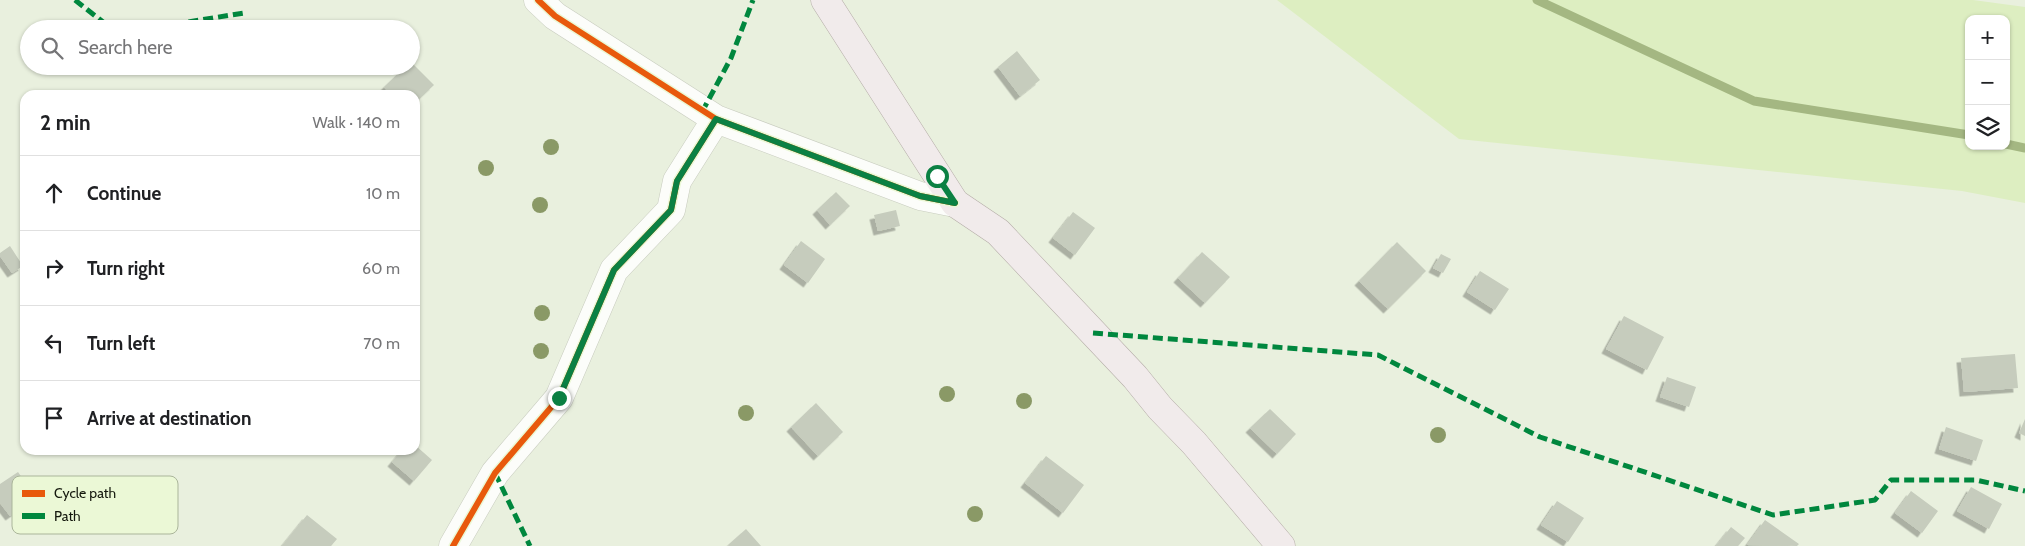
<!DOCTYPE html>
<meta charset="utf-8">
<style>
:root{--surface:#fff;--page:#f2f2f2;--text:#202124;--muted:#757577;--line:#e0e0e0}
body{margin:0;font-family:Cabin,sans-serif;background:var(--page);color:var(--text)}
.controls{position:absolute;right:15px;top:15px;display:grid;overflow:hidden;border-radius:10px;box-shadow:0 1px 4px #0004}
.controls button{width:45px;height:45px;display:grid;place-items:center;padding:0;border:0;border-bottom:1px solid var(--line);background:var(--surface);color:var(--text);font:25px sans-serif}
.stop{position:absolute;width:15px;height:15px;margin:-11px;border:4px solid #0b8043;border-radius:50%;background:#fff}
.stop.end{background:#0b8043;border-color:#fff;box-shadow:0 1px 5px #0008}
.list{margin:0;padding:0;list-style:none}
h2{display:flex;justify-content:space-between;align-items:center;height:65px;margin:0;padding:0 20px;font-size:21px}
h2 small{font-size:16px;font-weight:400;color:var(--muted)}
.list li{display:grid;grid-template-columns:32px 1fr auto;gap:15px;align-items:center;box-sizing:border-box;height:75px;padding:0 20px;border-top:1px solid var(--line)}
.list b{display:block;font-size:19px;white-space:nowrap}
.list em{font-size:16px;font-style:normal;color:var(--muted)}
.icon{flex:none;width:28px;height:28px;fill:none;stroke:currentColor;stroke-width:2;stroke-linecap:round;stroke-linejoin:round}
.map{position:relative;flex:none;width:2025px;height:546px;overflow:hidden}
.search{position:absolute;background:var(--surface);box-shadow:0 1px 4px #0004;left:20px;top:20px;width:400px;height:55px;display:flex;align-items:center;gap:12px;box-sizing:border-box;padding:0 18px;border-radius:28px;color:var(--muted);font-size:19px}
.panel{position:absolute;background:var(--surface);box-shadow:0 1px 4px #0004;left:20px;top:90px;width:400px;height:365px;border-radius:15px}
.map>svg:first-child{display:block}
.green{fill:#ddeec1;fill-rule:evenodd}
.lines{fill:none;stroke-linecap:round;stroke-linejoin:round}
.stream{stroke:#a4b782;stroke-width:9}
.building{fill:#c6ccbd;filter:url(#shadow)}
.minor-casing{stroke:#c8ccbf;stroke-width:29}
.major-casing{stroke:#b4aca7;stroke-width:29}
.minor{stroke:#fcfdfa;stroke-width:28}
.major{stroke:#f1ebeb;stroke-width:28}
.quiet{stroke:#00873e;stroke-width:5;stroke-dasharray:10 5;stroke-linecap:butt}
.cycleway-casing{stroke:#ebf8d6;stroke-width:9}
.cycleway{stroke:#e8590c;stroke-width:6}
.tree{fill:#8a9966}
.route{stroke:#0b8043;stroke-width:6}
.key{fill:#ebf8d6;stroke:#aab59a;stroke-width:1}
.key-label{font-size:14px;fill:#14180d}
</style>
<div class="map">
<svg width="2025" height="546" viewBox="0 0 2025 546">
<defs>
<filter id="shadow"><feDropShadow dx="-4.5" dy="4.5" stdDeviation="0" flood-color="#0004"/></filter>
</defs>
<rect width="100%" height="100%" fill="#e9f0de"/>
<path class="green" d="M1277 0H1973L2025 7V203L1962 191 1459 139ZM1969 19H2006V146H1969Z"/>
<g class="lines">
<path class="stream" d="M1537 0 1754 101 1969 135
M2006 144 2025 148"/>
</g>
<path class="building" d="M1017 51 1040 80 1020 96 998 67Z
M411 62 434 85 415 103V95H391L384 87 406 66H411Z
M836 192 850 206 830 225 817 210Z
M896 210 900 226 878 231 874 215Z
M1073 212 1095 228 1075 255 1053 238Z
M801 241 825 259 808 283 784 265Z
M1397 242 1426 271 1388 309 1359 281Z
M10 246 23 266 12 273 0 256V253Z
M1202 252 1230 277 1205 303 1178 278Z
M1441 254 1451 259 1443 273 1433 268Z
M1480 271 1509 289 1495 310 1467 292Z
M1624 316 1664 337 1647 370 1606 349Z
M2015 354 2018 388 1964 392 1961 358Z
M1667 377 1696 387 1689 407 1660 397Z
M816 403 843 432 818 456 791 427Z
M1270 409 1296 434 1277 454 1250 428Z
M2025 419V436L2019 433Z
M1946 427 1983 440 1976 461 1939 449Z
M415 445 432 460 414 481 392 462 402 450H415Z
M1046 456 1084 485 1063 513 1025 483Z
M18 472 36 498 10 516 0 503V484Z
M1971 487 2002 504 1989 529 1957 511Z
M1911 491 1938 511 1922 533 1895 513Z
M1557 501 1584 518 1568 542 1541 525Z
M307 515 337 539 331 546H282Z
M1765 520 1799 544 1797 546 1747 545Z
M1731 527 1745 538 1738 546H1716Z
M746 529 761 546H729L728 545Z"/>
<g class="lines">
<defs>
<path id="minor" d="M538 0 555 16 716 119 920 196 955 203
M453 546 495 473 559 398 614 270 671 210 677 181 716 119"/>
<path id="major" d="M825 0 955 203 998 232 1135 377 1160 408 1194 443 1281 546"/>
</defs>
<use href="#minor" class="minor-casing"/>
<use href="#major" class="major-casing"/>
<use href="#minor" class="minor"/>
<use href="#major" class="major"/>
<path class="quiet" d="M75 0 112 29
M144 29 244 13
M702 112 731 58 753 0
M1093 333 1378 355 1540 437 1773 515 1875 500 1891 480H1976L2025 491
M495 473 530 546"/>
<defs>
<path id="cycleway" d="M538 0 555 16 716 119 920 196 955 203
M453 546 495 473 559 398 614 270 671 210 677 181 716 119"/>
</defs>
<use href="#cycleway" class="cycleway-casing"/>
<use href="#cycleway" class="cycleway"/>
</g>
<g class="tree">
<circle cx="551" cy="147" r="8"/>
<circle cx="486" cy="168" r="8"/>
<circle cx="540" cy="205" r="8"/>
<circle cx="542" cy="313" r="8"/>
<circle cx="541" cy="351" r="8"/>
<circle cx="947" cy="394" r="8"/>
<circle cx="1024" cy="401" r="8"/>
<circle cx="746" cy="413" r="8"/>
<circle cx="1438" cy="435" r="8"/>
<circle cx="975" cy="514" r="8"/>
</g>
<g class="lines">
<path class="route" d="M559 398 614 270 671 210 677 181 716 119 920 196 955 203 937 176"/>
</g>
<rect x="12" y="476" width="166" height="58" rx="8" class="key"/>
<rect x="22" y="490" width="23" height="7" fill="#e8590c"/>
<rect x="22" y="513" width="23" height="6" fill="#00873e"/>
<g class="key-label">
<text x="54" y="498">Cycle path</text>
<text x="54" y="521">Path</text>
</g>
</svg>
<div class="controls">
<button>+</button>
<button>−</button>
<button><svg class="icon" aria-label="layers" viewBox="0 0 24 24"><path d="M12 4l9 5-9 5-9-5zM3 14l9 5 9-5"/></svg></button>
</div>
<div class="stop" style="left:937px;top:176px"></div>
<div class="stop end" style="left:559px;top:398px"></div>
<div class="search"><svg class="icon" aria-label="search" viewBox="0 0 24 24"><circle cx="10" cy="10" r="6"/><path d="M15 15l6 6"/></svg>Search here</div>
<section class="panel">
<h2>2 min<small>Walk · 140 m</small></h2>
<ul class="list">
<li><svg class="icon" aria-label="ahead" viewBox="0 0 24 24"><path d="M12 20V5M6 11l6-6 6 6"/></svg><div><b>Continue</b></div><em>10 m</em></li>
<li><svg class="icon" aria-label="right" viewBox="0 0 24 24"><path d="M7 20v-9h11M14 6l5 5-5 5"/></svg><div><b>Turn right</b></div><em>60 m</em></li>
<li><svg class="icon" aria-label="left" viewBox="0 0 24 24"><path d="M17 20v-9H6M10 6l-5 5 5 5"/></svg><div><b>Turn left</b></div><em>70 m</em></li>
<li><svg class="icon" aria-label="arrive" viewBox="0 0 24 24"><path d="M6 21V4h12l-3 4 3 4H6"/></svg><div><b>Arrive at destination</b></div></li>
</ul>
</section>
</div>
